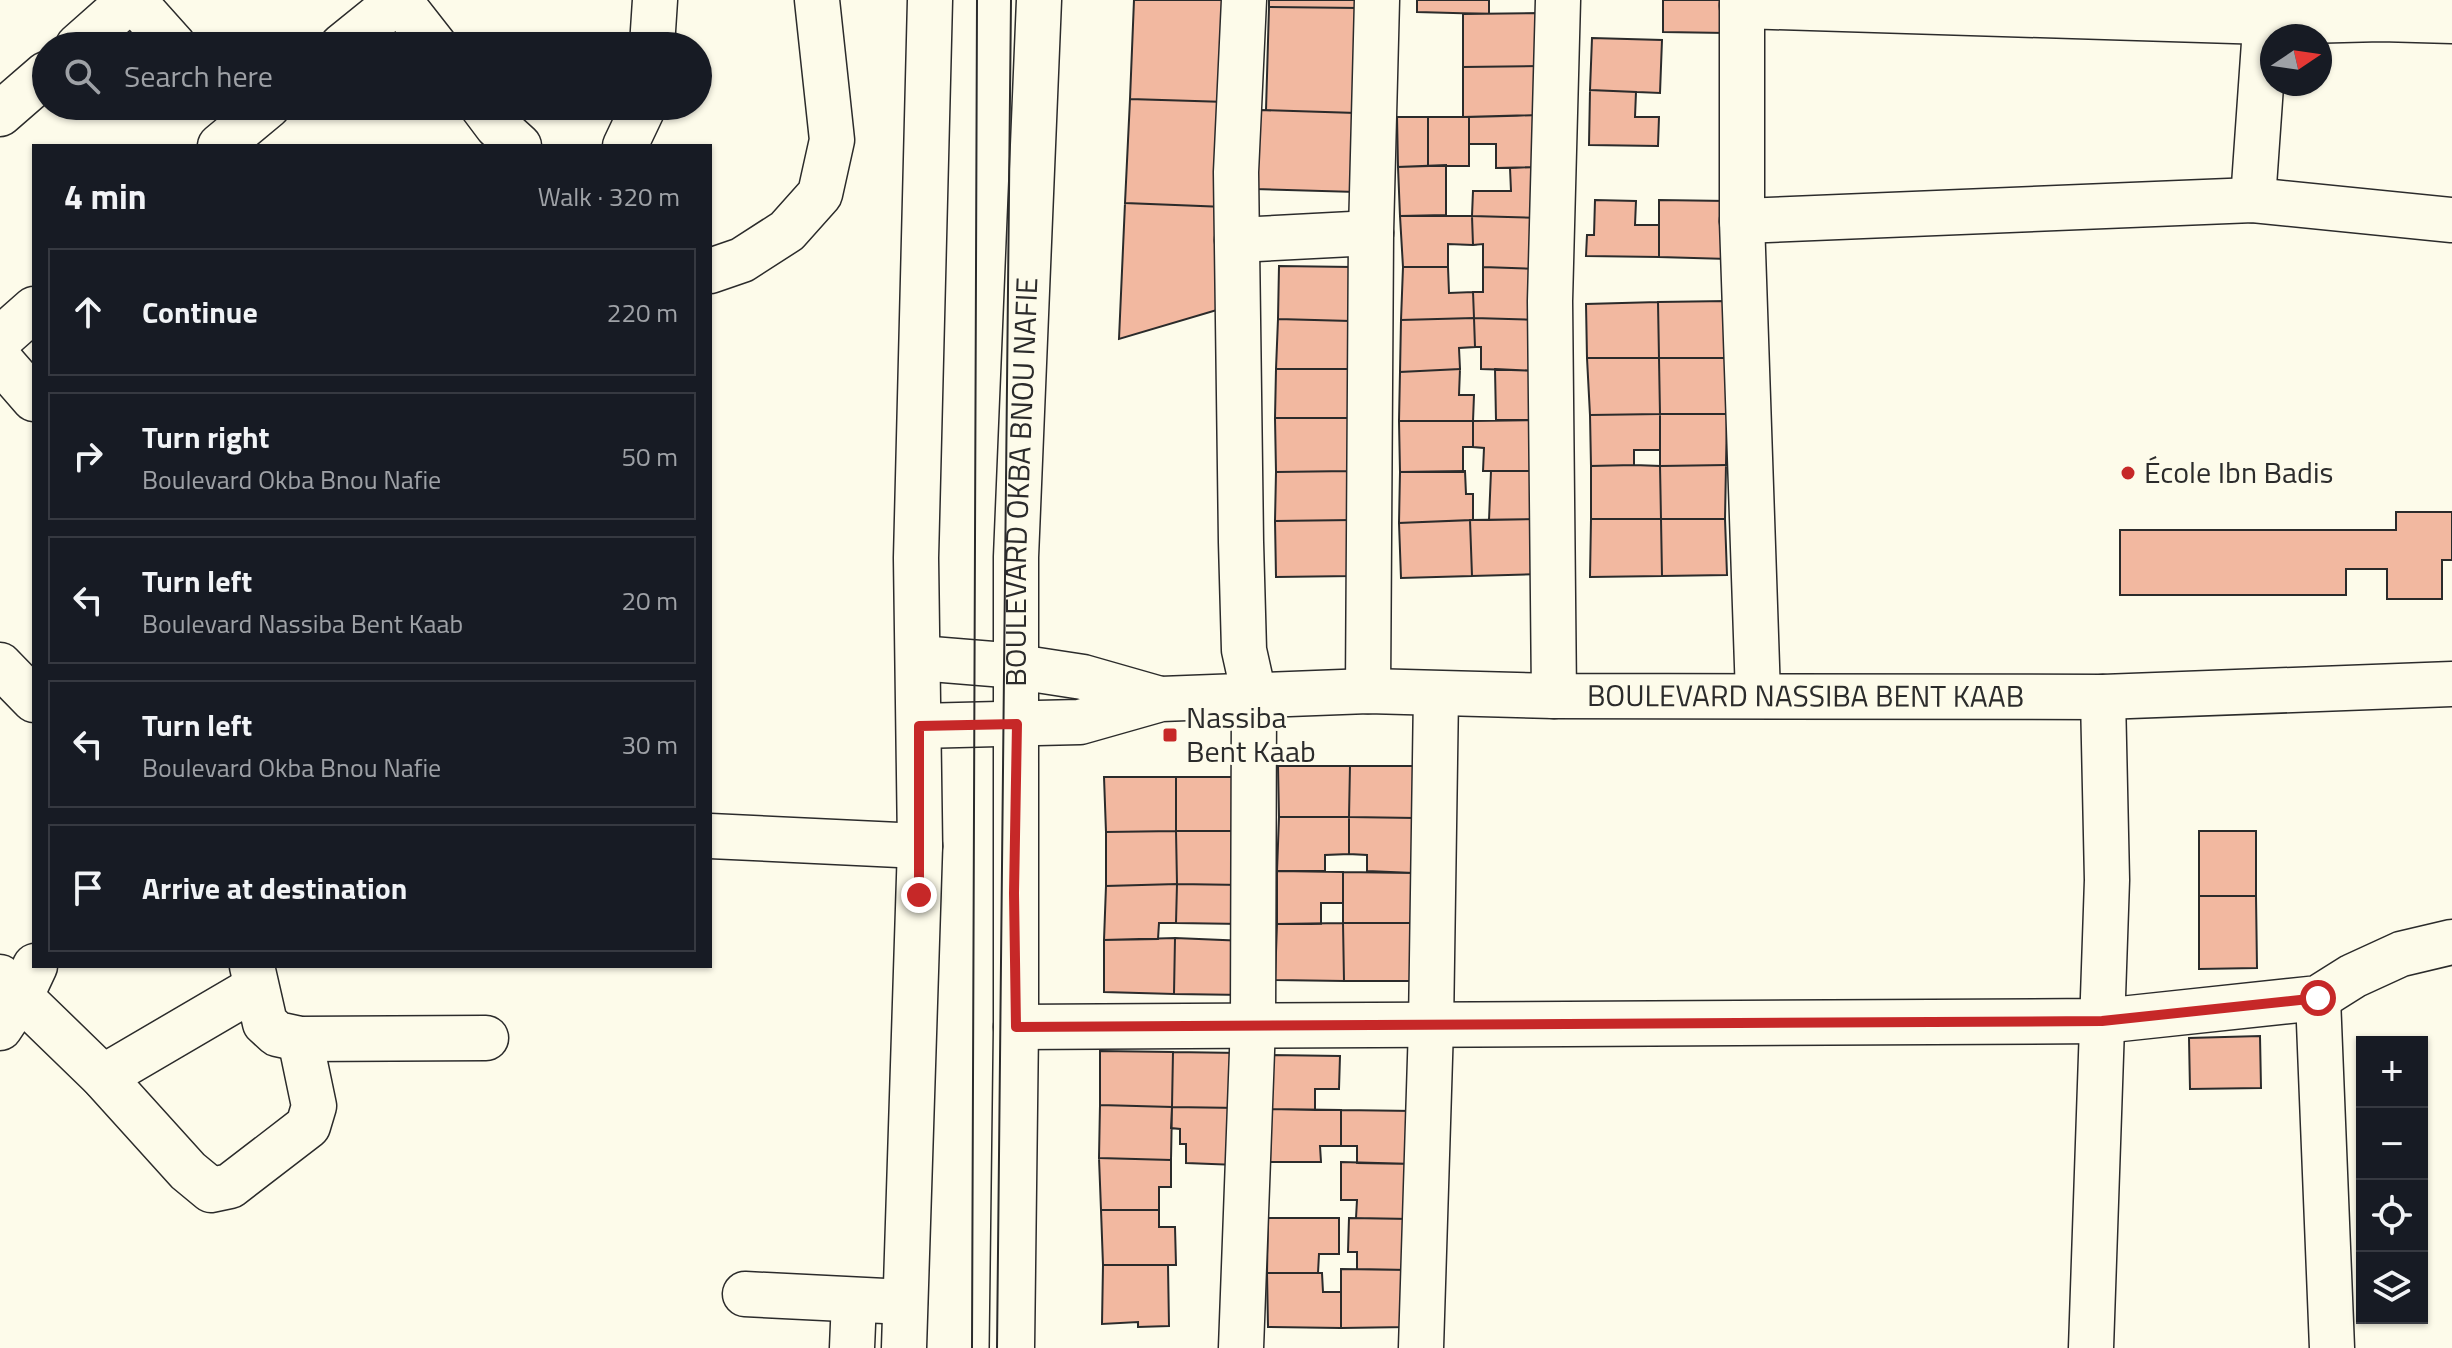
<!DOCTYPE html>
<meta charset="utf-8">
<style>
:root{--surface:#171b24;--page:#20242c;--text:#f1f3f6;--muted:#9ea1a6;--line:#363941}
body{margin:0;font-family:"Titillium Web",sans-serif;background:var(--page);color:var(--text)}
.controls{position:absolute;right:24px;bottom:24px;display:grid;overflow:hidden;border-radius:0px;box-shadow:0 2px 6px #0004}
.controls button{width:72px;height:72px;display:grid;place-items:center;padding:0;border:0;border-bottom:2px solid var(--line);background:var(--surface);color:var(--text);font:40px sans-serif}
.compass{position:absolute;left:2260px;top:24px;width:72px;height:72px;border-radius:50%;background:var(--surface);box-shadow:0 2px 6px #0004;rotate:77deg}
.stop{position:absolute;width:24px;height:24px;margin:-18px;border:6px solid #c62828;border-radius:50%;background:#fff}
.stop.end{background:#c62828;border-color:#fff;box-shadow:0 2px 8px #0008}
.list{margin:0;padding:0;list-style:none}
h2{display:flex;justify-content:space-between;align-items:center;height:104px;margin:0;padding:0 32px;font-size:34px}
h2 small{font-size:26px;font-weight:400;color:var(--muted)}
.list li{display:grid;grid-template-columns:52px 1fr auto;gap:24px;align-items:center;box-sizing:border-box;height:128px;margin:0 16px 16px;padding:0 16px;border:2px solid var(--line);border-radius:0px}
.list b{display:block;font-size:30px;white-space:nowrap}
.list p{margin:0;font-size:26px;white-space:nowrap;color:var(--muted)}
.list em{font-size:26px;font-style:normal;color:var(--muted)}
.icon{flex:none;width:44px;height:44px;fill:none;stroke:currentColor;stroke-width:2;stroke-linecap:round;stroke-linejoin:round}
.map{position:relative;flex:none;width:2452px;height:1348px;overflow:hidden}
.search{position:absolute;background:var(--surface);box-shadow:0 2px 6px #0004;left:32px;top:32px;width:680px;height:88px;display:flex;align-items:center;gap:20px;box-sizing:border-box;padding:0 28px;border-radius:44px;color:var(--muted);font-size:30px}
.panel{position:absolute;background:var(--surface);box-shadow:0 2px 6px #0004;left:32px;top:144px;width:680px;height:824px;border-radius:0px}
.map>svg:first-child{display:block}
.building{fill:#f2b8a0;stroke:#2b2b2b;stroke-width:2}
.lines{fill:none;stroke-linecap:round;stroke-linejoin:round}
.minor-casing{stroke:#2b2b2b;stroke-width:47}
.major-casing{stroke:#2b2b2b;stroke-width:47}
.minor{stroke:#fdfbea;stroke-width:44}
.major{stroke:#fdfbea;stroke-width:44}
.tram{stroke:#2b2b2b;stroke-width:2}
.route{stroke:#c62828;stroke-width:10}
.poi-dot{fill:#c62828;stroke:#fdfbea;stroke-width:3}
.labels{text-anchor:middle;stroke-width:6;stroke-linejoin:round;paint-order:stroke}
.poi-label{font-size:30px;fill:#2b2b2b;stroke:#fdfbea;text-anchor:start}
.street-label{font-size:30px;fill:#2b2b2b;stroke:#fdfbea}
</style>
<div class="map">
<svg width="2452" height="1348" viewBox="0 0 2452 1348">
<rect width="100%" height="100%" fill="#fdfbea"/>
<path class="building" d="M1134 0H1229L1226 102 1130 99Z
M1269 0H1359V8L1269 7Z
M1417 0H1489V14L1417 12Z
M1663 0H1726V33L1663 32Z
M1269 7 1359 8 1356 113 1266 110Z
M1539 13 1540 66 1463 67V14Z
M1592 38 1662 40 1660 93 1590 90Z
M1540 66V115L1463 117V67Z
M1590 90 1636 92 1635 117H1659L1658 146 1589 145Z
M1130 99 1226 102 1225 207 1125 203Z
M1260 110 1356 113V192L1255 189Z
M1540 115V167L1496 168V144H1469V117Z
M1397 117H1428V166L1398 167Z
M1428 117H1469V166H1428Z
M1446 165V215L1400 216 1398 167Z
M1540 167V218L1472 216 1473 191H1511L1510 168Z
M1595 200 1636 201 1635 225H1659V257L1586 256 1587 235H1594Z
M1659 200 1727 201 1728 259 1659 257Z
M1125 203 1225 207 1227 307 1119 339Z
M1400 216H1472L1473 245 1448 244V267H1403Z
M1472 216 1540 218 1541 269 1483 267V244L1473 245Z
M1279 266 1352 267 1350 321 1278 319Z
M1403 267H1448L1449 293 1473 292 1474 318 1401 320Z
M1483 267 1541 269 1540 320 1474 318 1473 292H1483Z
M1727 301 1728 358H1659L1658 302Z
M1658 302 1659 358H1587L1586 304Z
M1474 318 1475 347 1459 348 1460 369 1400 372 1401 320Z
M1474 318 1540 320V371L1481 369V347H1475Z
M1278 319 1350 321V369H1276Z
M1587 358H1659L1660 414 1590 415Z
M1659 358H1728L1727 414H1660Z
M1276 369H1350V418H1275Z
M1460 369 1459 395H1474L1473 421H1399L1400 372Z
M1495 369 1540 371V420H1496Z
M1660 414V450H1634V465L1591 466 1590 415Z
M1660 414H1727L1726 465 1660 466Z
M1275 418H1350V471L1276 472Z
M1540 420 1542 471H1483L1484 448 1473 447V421Z
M1399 421H1473V447H1463V472H1400Z
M1634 465 1660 466 1661 519H1591V466Z
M1726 465 1725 519H1661L1660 466Z
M1350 471 1352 520 1275 521 1276 472Z
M1465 471 1466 494H1473V520L1399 523 1400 472Z
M1491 471H1542V519L1489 520Z
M2396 512H2452V560H2442V599H2387V569H2346V595H2120V530H2396Z
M1542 519 1541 574 1472 576 1470 520Z
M1591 519H1661L1662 576 1590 577Z
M1661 519H1725L1727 575 1662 576Z
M1352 520 1353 576 1276 577 1275 521Z
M1470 520 1472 576 1401 578 1399 523Z
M1278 766H1350L1349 817H1279Z
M1350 766H1416L1415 818 1349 817Z
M1104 777H1176V831L1106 832Z
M1176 777H1244V831H1176Z
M1279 817H1349V854L1325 855V871H1277Z
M1349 817 1415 818 1414 873 1367 871V855L1349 854Z
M1176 831 1177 884 1106 886V832Z
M1176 831H1244L1242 885 1177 884Z
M2199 831H2256V896H2199Z
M1277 871 1343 872V903H1321V924H1277Z
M1343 872 1414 873 1419 923H1343Z
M1177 884 1176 923H1159L1158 939 1104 940 1106 886Z
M1177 884 1242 885V924L1176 923Z
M2199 896H2256L2257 968 2199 969Z
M1343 923H1419L1420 981H1344Z
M1343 923 1344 981 1275 980 1277 924Z
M1175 938 1174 994 1104 992V940Z
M1175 938 1246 941 1245 995 1174 994Z
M2260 1036 2261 1088 2190 1089 2189 1038Z
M1100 1051 1173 1052 1172 1107 1100 1105Z
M1173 1052 1240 1053 1239 1108 1172 1107Z
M1270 1055 1340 1056 1339 1089H1315V1110L1271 1109Z
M1100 1105 1172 1107 1171 1160 1099 1158Z
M1172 1107 1239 1108 1237 1165 1186 1163V1144H1180V1129L1171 1128Z
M1271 1109 1341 1110V1146H1320L1321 1162H1270Z
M1341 1110 1414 1111V1164L1357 1163V1146H1341Z
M1099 1158 1171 1160V1187H1159V1210H1101Z
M1341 1162 1414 1164 1411 1219 1356 1218 1357 1200H1341Z
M1101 1210H1159V1227H1175L1176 1265H1103Z
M1268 1218H1339V1254H1319L1318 1273H1267Z
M1349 1218 1411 1219 1409 1270 1357 1269V1252H1348Z
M1103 1265H1168L1169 1326 1138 1327V1322L1102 1324Z
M1341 1269 1409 1270 1408 1327 1341 1328Z
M1267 1273H1322L1323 1292H1341V1328L1268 1327Z"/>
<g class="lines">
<defs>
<g id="minor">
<path d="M133 0 174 46"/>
<path d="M1742 0V221L1758 695"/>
<path d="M1742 6 2266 22 2381 19 2452 21"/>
<path d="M78 46 130 0"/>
<path d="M342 46 399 0 435 46"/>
<path d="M652 46 655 0"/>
<path d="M482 106 497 126 519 146"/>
<path d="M0 114 46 74"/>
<path d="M220 146 268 106"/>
<path d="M625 146 644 106"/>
<path d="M2253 200 2267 0"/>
<path d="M1742 221 2253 200 2452 220"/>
<path d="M1237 240 1371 233"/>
<path d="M710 271 742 260 787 231 820 194 832 140 817 0"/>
<path d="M0 339 34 309"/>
<path d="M0 360 34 399"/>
<path d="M919 658 1005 665 1083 677 1160 699"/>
<path d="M0 665 34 700"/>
<path d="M1368 691 1371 233 1377 0"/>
<path d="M1554 696 1550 301 1558 0"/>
<path id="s1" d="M919 726 1080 722 1161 699 1368 691 1554 696 2103 697 2452 684"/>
<path d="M710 836 920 846"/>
<path d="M252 966 265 1023 277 1034 300 1039 486 1038"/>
<path d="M0 977 103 1077 188 1171 211 1190 230 1186 308 1126 314 1106 300 1039"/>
<path d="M2318 998 2332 1348"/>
<path d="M1016 1027 2102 1021 2318 998 2353 976 2401 954 2452 942"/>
<path d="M0 1028 20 998 35 966"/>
<path d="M103 1077 255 988"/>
<path d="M745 1294 905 1302"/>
<path d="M852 1348 854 1300"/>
<path d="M1241 1348 1253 1024 1254 695 1244 650 1241 542 1236 172 1244 0"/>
<path d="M1421 1348 1431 1026 1436 694"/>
<path d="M2091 1348 2107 880 2103 697"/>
</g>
<g id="major">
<path d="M904 1348 920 846 916 558 930 0"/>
<path id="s2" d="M1012 1348 1016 1027V557L1039 0"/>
</g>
</defs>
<use href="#minor" class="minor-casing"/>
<use href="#major" class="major-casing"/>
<use href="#minor" class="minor"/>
<use href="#major" class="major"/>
<path class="tram" d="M972 1348 977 0
M997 1348 1011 0"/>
</g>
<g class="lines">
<path class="route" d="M919 895V726L1017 724 1014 893 1016 1027 2102 1021 2318 998"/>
</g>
<g class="poi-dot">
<circle cx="2128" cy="473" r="8"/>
<rect x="1162" y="727" width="16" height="16" rx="4"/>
</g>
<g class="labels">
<g class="poi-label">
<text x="2144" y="483">École Ibn Badis</text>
<text x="1186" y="728">Nassiba<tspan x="1186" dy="34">Bent Kaab</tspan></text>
</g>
<g class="street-label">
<text dy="10" stroke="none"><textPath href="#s2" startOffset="866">BOULEVARD OKBA BNOU NAFIE</textPath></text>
<text dy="10" stroke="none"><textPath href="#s1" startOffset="890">BOULEVARD NASSIBA BENT KAAB</textPath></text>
</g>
</g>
</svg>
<div class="controls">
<button>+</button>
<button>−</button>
<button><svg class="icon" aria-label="locate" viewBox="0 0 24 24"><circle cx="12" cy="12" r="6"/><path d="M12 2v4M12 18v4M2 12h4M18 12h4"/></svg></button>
<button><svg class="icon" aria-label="layers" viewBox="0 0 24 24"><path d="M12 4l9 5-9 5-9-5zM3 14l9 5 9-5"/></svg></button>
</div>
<svg class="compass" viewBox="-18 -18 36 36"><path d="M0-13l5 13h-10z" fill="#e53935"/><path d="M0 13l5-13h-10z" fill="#9ea1a6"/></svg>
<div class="stop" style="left:2318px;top:998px"></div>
<div class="stop end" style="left:919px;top:895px"></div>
<div class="search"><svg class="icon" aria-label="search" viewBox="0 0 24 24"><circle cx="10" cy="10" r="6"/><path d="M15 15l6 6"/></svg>Search here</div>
<section class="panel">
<h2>4 min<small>Walk · 320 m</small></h2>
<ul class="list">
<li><svg class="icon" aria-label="ahead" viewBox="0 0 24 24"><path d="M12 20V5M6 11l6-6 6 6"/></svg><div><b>Continue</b></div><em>220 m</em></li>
<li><svg class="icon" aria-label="right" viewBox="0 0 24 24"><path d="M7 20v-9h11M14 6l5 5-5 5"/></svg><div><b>Turn right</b><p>Boulevard Okba Bnou Nafie</p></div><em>50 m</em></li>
<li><svg class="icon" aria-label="left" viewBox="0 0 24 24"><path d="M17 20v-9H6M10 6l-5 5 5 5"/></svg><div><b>Turn left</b><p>Boulevard Nassiba Bent Kaab</p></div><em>20 m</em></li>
<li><svg class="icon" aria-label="left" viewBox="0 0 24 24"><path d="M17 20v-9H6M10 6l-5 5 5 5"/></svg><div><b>Turn left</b><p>Boulevard Okba Bnou Nafie</p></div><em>30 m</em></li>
<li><svg class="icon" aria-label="arrive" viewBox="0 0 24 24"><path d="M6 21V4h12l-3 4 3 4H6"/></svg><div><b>Arrive at destination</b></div></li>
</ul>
</section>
</div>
